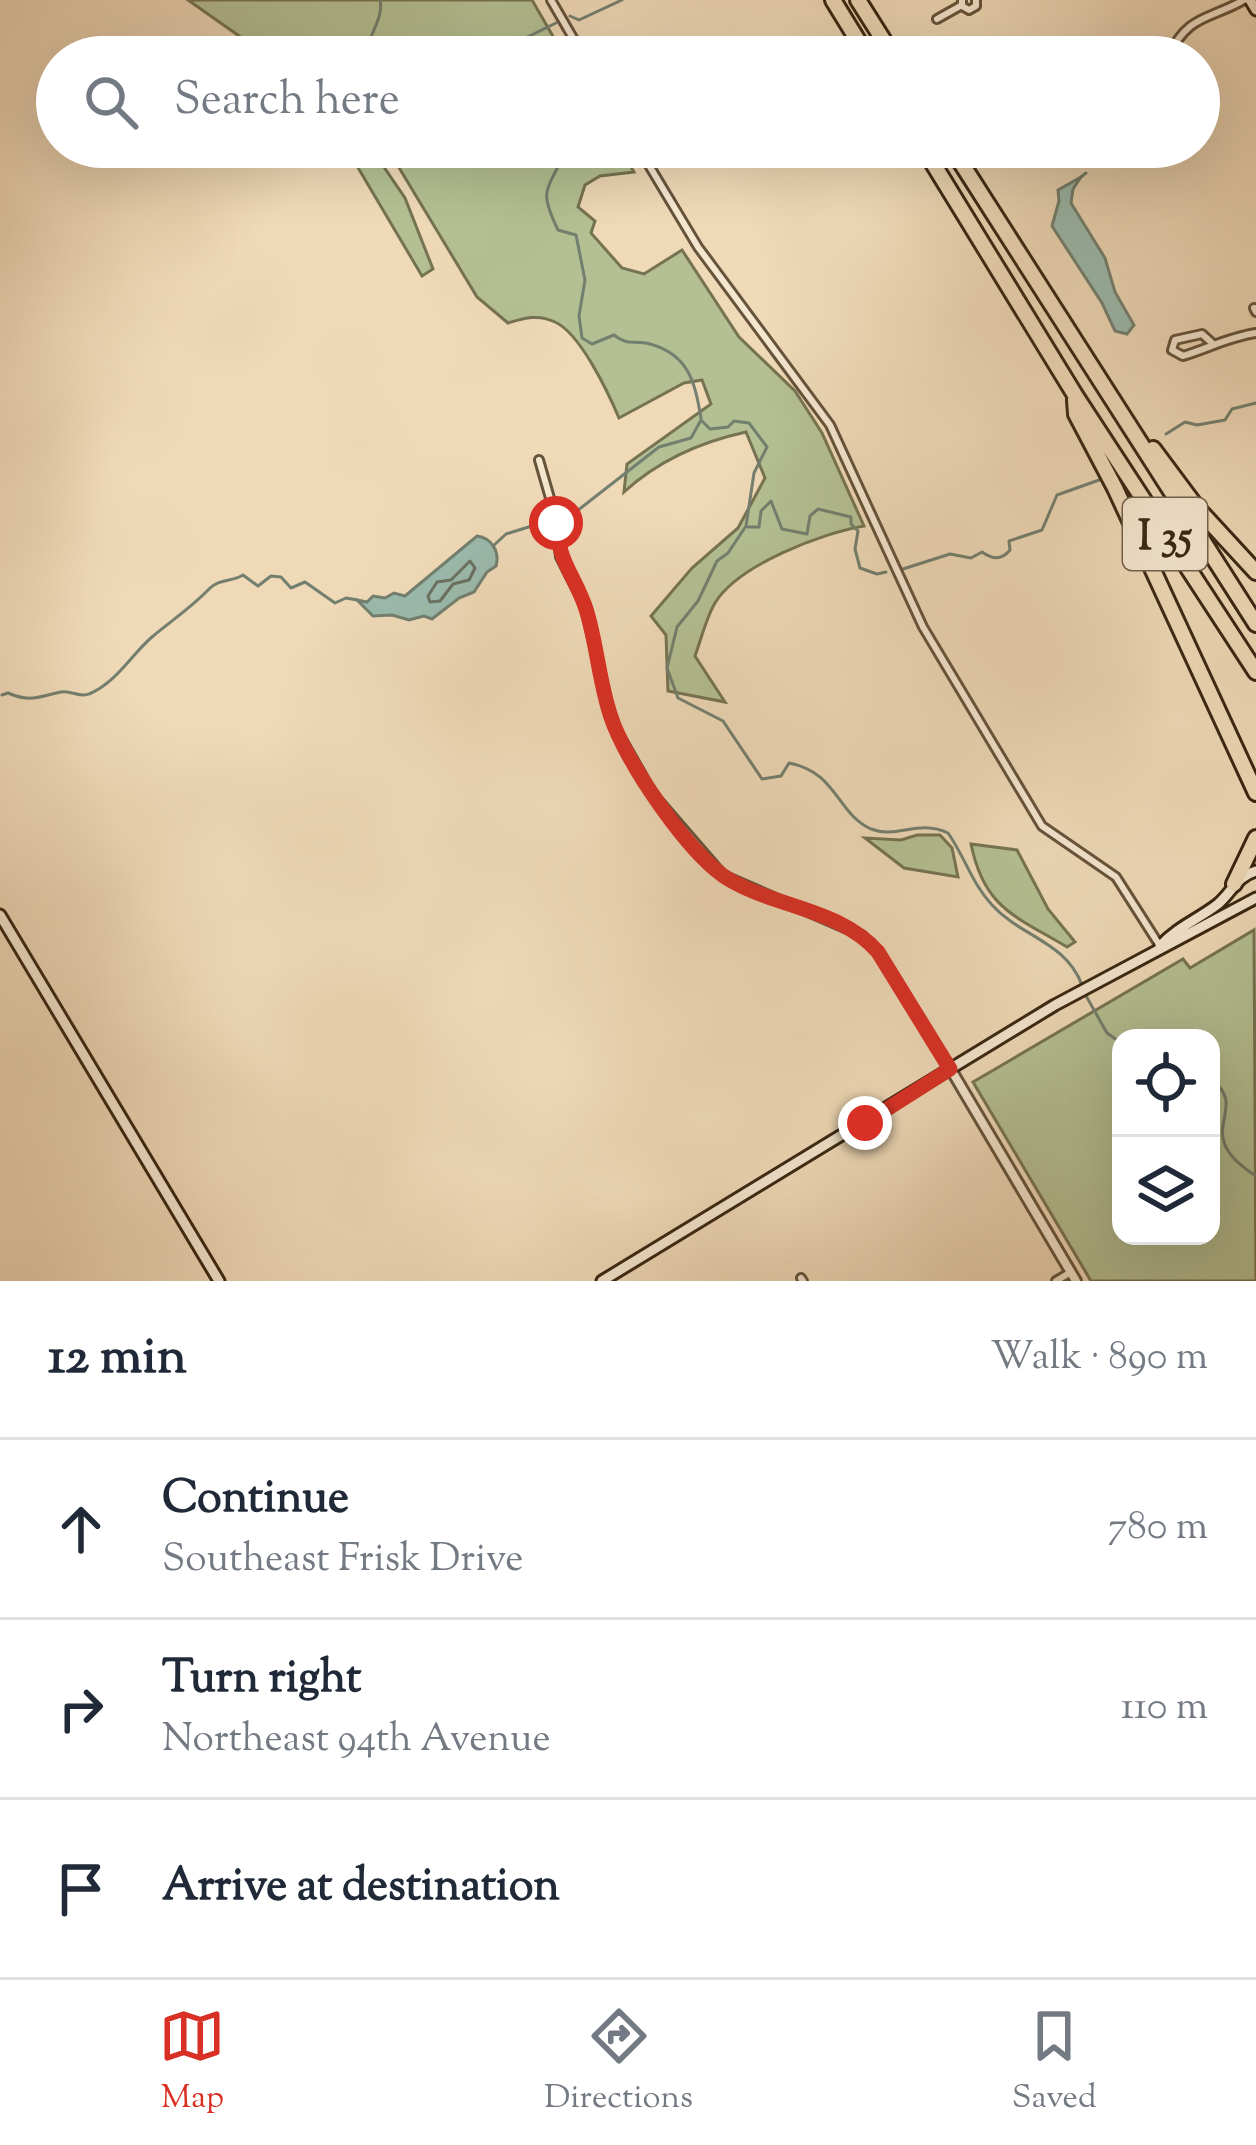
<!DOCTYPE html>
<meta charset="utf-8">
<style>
:root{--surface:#fff;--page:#f2f2f3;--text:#1f2937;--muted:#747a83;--line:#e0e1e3;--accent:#d93025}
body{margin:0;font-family:"Sorts Mill Goudy",serif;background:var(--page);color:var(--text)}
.controls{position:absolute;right:36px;bottom:36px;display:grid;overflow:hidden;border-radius:24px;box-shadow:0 12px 48px #0002}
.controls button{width:108px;height:108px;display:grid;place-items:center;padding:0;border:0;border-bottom:3px solid var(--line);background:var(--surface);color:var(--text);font:60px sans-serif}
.stop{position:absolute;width:36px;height:36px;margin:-27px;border:9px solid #d93025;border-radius:50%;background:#fff}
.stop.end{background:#d93025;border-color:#fff;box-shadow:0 3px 12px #0008}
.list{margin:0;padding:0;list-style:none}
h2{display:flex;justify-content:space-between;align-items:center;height:156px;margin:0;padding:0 48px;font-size:51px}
h2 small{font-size:39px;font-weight:400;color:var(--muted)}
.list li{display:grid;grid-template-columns:78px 1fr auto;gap:36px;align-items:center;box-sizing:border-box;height:180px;padding:0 48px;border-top:3px solid var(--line)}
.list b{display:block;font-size:45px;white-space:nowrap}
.list p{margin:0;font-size:39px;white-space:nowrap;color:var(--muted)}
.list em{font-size:39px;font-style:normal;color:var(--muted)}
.icon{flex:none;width:66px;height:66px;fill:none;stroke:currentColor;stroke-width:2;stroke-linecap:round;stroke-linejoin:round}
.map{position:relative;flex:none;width:1256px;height:1281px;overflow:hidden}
.search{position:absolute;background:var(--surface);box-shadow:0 12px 48px #0002;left:36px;right:36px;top:36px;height:132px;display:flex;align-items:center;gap:30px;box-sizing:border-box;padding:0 42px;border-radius:66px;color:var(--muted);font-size:45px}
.sheet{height:696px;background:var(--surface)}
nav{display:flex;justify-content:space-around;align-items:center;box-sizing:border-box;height:168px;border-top:3px solid var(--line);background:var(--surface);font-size:33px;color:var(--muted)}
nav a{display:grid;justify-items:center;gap:6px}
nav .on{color:var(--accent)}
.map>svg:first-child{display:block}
.green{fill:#b4c093;stroke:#767352;stroke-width:3;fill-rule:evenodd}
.water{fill:#9abaad;stroke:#737f6f;stroke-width:3}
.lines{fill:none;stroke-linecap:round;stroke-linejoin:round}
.shore{stroke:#6a7060;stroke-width:3}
.stream{stroke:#737f6f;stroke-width:3}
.minor-casing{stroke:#66533b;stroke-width:12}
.tertiary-casing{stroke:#66533b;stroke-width:14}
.secondary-casing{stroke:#392612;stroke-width:15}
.motorway-casing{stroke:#392612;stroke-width:20}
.minor{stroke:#f5e6d0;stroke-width:6}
.tertiary{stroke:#f5e6d0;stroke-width:8}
.secondary{stroke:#f5e6d0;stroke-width:9}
.motorway{stroke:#efd9b7;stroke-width:14}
.route{stroke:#d93025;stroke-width:15}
.labels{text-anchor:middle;stroke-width:12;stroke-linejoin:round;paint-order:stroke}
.shield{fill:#f5e6d0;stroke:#71604b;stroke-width:3}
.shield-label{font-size:42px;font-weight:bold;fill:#392612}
</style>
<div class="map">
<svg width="1256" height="1281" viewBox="0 0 1256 1281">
<rect width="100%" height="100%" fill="#efd9b7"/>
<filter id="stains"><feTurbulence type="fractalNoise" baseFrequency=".00167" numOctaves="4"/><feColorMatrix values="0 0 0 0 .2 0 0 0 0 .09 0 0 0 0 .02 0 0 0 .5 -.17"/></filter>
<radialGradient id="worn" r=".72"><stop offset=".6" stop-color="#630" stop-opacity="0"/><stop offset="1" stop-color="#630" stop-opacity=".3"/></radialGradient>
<path class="green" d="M188 0H532L565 57H269Z
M338 147H619L634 172 600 176 585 185 578 207 595 221 591 233 622 268 644 274 682 250 739 337 795 391 822 433 864 526C822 533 738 565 715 603 706 618 701 640 695 656L725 702 668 691 666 635 651 616 692 568 738 528 765 478 746 432C700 442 659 460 624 492L627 464 711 404 702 380 684 383 619 418C608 392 580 333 555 322 538 314 525 318 508 323L477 297 395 161 384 167 405 198 433 269 422 276 347 149Z
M917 835H940L952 848 958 877 904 868 865 838 901 840Z
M971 844 1017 850 1048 909 1075 942 1067 947C1015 916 984 908 971 844Z
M1254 930 1256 1281H1091L973 1082 1183 959 1190 968ZM1121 1038H1211V1236H1121Z"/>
<path class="water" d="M1081 177 1073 189 1071 203 1105 258 1115 292 1134 325 1127 334 1115 331 1102 303 1052 226 1059 201 1058 190Z
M477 536C492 538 500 552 496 566L487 572 474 592 459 598 432 619 424 616 409 620 392 615 373 616 357 600 367 602 373 596 385 598 394 593 405 596Z"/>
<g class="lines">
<path class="shore" d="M470 561 475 568 469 580 453 584 440 601 430 602 428 596 437 582 451 580Z"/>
<path class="stream" d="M570 16 579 20 622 0
M375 57 367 52C369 33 384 18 380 0
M487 57 556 23
M555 147 562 159C545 193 540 192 558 230L576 235 585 280 579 316 582 338 592 344 614 335C627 346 635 340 650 344 690 355 695 384 701 418
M1081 177 1086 173
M701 420 710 429 728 427 734 421 749 423 767 447 754 473 746 526 728 553 717 561 698 601 677 627 667 668 678 698 723 721 762 779 781 776 789 763C837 772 837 814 871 829 897 839 918 819 948 833 965 857 971 882 992 905 1021 937 1065 941 1082 985
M1166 434 1185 422 1197 425 1225 420 1232 409 1256 403
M748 527H759L761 511 771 501 782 529 807 534 810 516 818 509 851 517V524L858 531 855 549 860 568 877 574 886 572
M493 546 506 534 532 526 545 516 577 511 659 447 691 438 701 420
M903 569 950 554 971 558 982 552C992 559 1001 561 1010 550L1009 541 1042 530 1057 495 1102 479
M2 695 8 693C31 703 40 696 61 692 71 690 80 698 89 694 116 683 131 655 152 637 172 620 192 607 209 589 218 579 232 582 243 575L258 586 271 576 281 577 291 588 305 582 335 603 346 598 357 600
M1085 994 1107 1033 1121 1043
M1211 1079C1253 1111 1187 1132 1256 1176"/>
<defs>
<path id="minor" d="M551 0 584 57
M962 0V6L969 10 976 6V0
M937 19 962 5
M1168 57C1188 14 1209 20 1244 0
M638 147 698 247 830 425 923 627 1042 826 1116 877 1160 946
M1254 308 1256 312
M1212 343 1202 334 1175 340 1172 350 1183 356C1209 348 1229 337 1256 333
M539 460 554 512 560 557 584 604 612 722 653 794 723 875 863 936 878 952 950 1068
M801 1278 803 1281
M1056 1281 1071 1272"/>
<path id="tertiary" d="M950 1068 1076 1281"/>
<path id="secondary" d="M1250 0 1256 10
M0 915 219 1281
M1160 946C1177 927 1199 919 1218 904 1232 892 1237 876 1256 871
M602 1281 1055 1005 1256 898"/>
<path id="motorway" d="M833 0 868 57
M858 0 894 57
M923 147 1075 395 1256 672
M951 147 1256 624
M1075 400 1076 414 1115 488 1256 793
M1153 449 1197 508 1256 572
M1234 884 1256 838"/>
</defs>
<use href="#minor" class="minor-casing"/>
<use href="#tertiary" class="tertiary-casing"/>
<use href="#secondary" class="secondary-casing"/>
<use href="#motorway" class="motorway-casing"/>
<use href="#minor" class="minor"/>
<use href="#tertiary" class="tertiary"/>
<use href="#secondary" class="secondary"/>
<use href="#motorway" class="motorway"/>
</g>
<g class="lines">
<path class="route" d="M556 523C559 564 574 574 586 609 597 644 599 682 611 717 625 761 690 857 730 880 778 908 840 909 878 952L950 1069 865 1123"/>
</g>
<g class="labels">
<rect class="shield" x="1123" y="498" width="84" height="72" rx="9"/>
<g class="shield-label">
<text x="1165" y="549">I 35</text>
</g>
</g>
<rect width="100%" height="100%" filter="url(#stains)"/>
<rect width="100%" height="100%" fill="url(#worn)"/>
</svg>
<div class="controls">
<button><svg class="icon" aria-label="locate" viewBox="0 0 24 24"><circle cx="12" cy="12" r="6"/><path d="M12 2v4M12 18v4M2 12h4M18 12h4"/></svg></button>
<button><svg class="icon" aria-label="layers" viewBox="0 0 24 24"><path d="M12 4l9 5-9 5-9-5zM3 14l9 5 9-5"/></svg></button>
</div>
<div class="stop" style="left:556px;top:523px"></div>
<div class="stop end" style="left:865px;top:1123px"></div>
<div class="search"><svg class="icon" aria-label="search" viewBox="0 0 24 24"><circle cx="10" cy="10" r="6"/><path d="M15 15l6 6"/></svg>Search here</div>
</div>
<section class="sheet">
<h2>12 min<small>Walk · 890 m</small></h2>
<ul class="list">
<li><svg class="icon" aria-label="ahead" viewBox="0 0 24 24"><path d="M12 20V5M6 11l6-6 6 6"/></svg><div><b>Continue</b><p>Southeast Frisk Drive</p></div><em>780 m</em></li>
<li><svg class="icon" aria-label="right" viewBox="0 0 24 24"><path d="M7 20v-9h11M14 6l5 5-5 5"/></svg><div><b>Turn right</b><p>Northeast 94th Avenue</p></div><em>110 m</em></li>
<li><svg class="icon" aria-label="arrive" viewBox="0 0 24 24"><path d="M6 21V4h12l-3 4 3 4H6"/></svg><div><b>Arrive at destination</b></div></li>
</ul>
</section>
<nav>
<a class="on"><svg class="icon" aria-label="map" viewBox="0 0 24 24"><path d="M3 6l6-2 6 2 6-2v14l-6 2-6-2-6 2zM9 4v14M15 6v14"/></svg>Map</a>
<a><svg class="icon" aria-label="directions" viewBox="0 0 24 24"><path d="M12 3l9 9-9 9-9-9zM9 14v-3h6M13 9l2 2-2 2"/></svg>Directions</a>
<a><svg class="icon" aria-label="saved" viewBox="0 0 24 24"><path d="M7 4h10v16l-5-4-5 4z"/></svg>Saved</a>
</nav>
